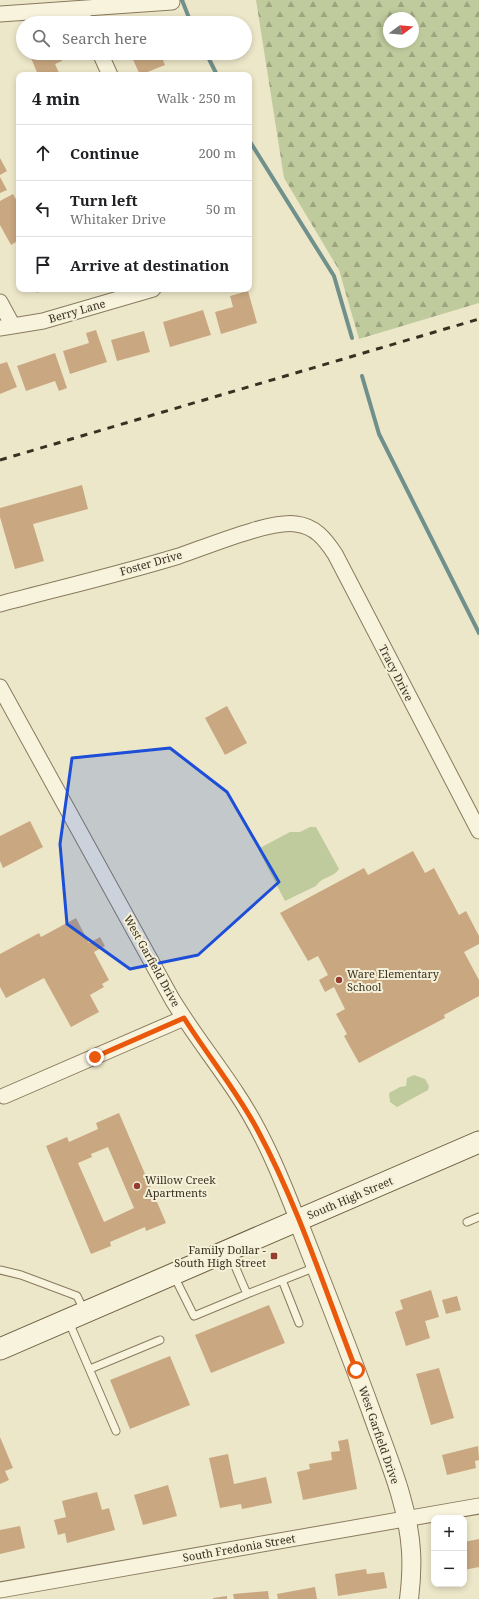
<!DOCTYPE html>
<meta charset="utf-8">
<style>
:root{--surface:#fff;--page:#f6f6f6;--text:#202124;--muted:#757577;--line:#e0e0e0}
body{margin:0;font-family:"Noto Serif",serif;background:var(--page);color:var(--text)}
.controls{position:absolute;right:12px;bottom:12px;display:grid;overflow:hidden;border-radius:8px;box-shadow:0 2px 6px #0003}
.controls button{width:36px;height:36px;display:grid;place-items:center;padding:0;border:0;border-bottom:1px solid var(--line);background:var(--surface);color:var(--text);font:20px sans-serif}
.compass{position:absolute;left:383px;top:12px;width:36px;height:36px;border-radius:50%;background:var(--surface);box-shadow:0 2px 6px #0003;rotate:74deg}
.stop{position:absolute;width:12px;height:12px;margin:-9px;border:3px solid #ea580c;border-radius:50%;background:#fff}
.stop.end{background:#ea580c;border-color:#fff;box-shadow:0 1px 4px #0008}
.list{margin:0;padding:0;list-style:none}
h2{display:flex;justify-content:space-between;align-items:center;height:52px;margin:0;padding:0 16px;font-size:17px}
h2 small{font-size:13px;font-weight:400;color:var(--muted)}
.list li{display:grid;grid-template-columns:26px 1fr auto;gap:12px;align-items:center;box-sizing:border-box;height:56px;padding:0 16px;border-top:1px solid var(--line)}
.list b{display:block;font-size:15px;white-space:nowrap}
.list p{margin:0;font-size:13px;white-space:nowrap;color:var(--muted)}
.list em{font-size:13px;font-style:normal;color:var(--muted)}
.icon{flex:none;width:22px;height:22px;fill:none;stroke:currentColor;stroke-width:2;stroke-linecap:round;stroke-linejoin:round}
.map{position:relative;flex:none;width:479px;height:1599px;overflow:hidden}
.search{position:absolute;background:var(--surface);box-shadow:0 2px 6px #0003;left:16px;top:16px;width:236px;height:44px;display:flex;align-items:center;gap:10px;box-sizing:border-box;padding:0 14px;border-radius:22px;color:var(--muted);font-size:15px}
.panel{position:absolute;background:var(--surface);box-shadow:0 2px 6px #0003;left:16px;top:72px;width:236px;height:220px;border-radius:8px}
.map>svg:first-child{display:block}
.forest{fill:url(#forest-firs);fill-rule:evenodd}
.green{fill:#c0cb9d}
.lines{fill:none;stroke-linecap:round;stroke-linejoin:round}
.stream{stroke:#70908c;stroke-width:4}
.building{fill:#c9a881;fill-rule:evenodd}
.service-casing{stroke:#897a5e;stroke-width:9}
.minor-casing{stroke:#897a5e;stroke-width:17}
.tertiary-casing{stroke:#897a5e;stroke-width:20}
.secondary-casing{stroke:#6b5b41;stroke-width:23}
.service{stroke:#f8f3dc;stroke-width:7}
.minor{stroke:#f8f3dc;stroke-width:15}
.tertiary{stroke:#f8f3dc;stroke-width:18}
.secondary{stroke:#f8f3dc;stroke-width:21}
.rail{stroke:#3a3021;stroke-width:3;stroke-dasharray:7 7;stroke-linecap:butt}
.route{stroke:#ea580c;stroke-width:5}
.marked{fill:#1d4ed8;fill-opacity:0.2;stroke:#1d4ed8;stroke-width:3;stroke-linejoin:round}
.poi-dot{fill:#953d31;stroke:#f5f0d8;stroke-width:1.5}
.labels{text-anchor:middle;stroke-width:4;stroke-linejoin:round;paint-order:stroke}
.street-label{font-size:11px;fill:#3a3021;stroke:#f5f0d8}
.poi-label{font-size:11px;fill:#3a3021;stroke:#f5f0d8;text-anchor:start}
</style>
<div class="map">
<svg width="479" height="1599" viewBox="0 0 479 1599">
<defs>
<pattern id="forest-firs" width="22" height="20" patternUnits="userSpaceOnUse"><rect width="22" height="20" fill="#c0cb9d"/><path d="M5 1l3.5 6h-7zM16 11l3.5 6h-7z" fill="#9da580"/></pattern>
</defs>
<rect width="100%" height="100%" fill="#ede7c9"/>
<path class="forest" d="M256 0H479V303L359 339 339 270 284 178ZM389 18H413V42H389Z"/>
<path class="green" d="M310 827H316L339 869C333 878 321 877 316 886L285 901 258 849 290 832H300Z
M414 1075 425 1079 429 1086 428 1090 397 1107 390 1102 389 1093 400 1087 406 1086 407 1078Z"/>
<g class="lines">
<path class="stream" d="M182 0 191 23
M206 53 217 75
M249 140 334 276 352 338
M362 376 379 434 479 633"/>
</g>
<path class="building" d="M29 53H59L62 61 55 64 60 75H38Z
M130 53H160L165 65 140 75Z
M0 158 7 171 0 175Z
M0 177 7 190 0 193Z
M13 194 19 205V240L11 245 0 225V201Z
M35 289H44L37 293Z
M248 291 257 323 221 334 215 312 233 307 230 296Z
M203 310 211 335 170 347 163 322Z
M96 330 107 362 70 374 63 351 89 343 86 333Z
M144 331 150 352 117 361 111 340Z
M55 353 67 388 59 391 55 381 26 391 17 366Z
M7 362 17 387 0 394V364Z
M82 485 88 509 33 524 44 561 15 569 0 517V508Z
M227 706 247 743 225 755 205 718Z
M30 821 43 847 3 868 0 861V836Z
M413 851 425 873 434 868 459 915 466 911 479 936V944L464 952 479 980V996L444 1015 445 1018 359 1063 344 1036 347 1034 336 1014 345 1009 334 987 325 992 319 980 328 975 318 956 308 961 280 913 364 868 368 875Z
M76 918 89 943 100 937 105 946 94 952 109 980 102 984 104 987 90 995 99 1012 71 1027 44 978 6 998 0 987V954L39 933 41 937Z
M119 1113 166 1223 146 1231 145 1227 110 1242 111 1246 91 1254 46 1146 67 1137 69 1142 98 1129 96 1123ZM108 1147 134 1208 104 1222 78 1163 92 1157 91 1154Z
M431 1290 439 1317 425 1321 430 1338 406 1346 395 1312 403 1309 400 1300Z
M457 1296 461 1310 446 1314 442 1300Z
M269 1305 285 1343 211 1373 195 1335Z
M170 1356 190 1405 130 1429 110 1380Z
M439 1368 454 1418 431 1425 416 1374Z
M0 1437 13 1468 5 1471 9 1480 0 1484Z
M348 1439 357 1489 303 1500 297 1472 310 1469 309 1464 332 1460 331 1452 340 1451 338 1441Z
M478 1446 479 1460 475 1461 476 1468 447 1475 442 1455Z
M228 1454 234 1484 266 1477 272 1503 242 1509 241 1504 220 1508 209 1458Z
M168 1485 177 1516 143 1525 134 1495Z
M97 1492 102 1510 109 1508 115 1530 67 1543 65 1533 58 1535 54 1520 66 1517 62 1501Z
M20 1526 25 1548 0 1554V1530Z
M479 1539V1567L464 1570V1542Z
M366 1569 367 1574 384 1572 387 1588 338 1596 335 1574Z
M315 1587 317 1599H278L277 1594Z
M268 1591 269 1599H234L233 1594Z
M227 1596V1599H213V1598Z"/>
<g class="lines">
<defs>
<path id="service" d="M467 1222 479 1217
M229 1252 247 1294 316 1267
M0 1270 21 1275 77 1296 84 1310
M174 1276 194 1316 247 1294
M282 1280 299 1323
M69 1322 116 1431
M90 1369 160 1340"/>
<path id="minor" d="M79 9 86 23
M0 14 172 2
M100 53 110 75
M0 302 13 326
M0 328 43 321 153 289
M0 604C60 588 120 574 179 556 206 547 270 520 296 524 315 526 325 539 335 554L479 831
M0 687 172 999C192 1032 216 1062 237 1094 263 1133 281 1177 298 1221
M4 1096 184 1018
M0 1590 479 1506"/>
<path id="tertiary" d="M298 1221C322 1283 347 1345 370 1408 386 1454 408 1502 411 1551 412 1567 411 1583 409 1599"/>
<path id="secondary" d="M0 1349 479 1142"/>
</defs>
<use href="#service" class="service-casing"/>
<use href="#minor" class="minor-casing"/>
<use href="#tertiary" class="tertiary-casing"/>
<use href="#secondary" class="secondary-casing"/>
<use href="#service" class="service"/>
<use href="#minor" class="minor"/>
<use href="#tertiary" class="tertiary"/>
<use href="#secondary" class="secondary"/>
<path class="rail" d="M0 460 479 319"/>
</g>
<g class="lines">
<path class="route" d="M95 1057 184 1018C208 1056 236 1090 257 1129 298 1205 325 1290 356 1370"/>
</g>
<path class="marked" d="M170 748 227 792 279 882 198 955 130 969 67 924 60 844 72 758Z"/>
<g class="poi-dot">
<circle cx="339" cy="980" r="4"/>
<circle cx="137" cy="1186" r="4"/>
<rect x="270" y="1252" width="8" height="8" rx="2"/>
</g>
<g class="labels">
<g class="street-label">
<text transform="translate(77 311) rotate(-16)" y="4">Berry Lane</text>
<text transform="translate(151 563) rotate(-16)" y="4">Foster Drive</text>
<text transform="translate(396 673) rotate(63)" y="4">Tracy Drive</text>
<text transform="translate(152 961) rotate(61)" y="4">West Garfield Drive</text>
<text transform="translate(350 1198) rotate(-23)" y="4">South High Street</text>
<text transform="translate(379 1435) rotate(71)" y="4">West Garfield Drive</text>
<text transform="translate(239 1548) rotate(-10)" y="4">South Fredonia Street</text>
</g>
<g class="poi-label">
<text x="347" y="978">Ware Elementary<tspan x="347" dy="13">School</tspan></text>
<text x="145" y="1184">Willow Creek<tspan x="145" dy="13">Apartments</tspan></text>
<text x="266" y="1254" text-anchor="end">Family Dollar -<tspan x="266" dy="13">South High Street</tspan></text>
</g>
</g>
</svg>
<div class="controls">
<button>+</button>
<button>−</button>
</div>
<svg class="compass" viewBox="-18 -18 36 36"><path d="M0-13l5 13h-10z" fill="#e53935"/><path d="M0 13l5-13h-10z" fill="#757577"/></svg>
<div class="stop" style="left:356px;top:1370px"></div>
<div class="stop end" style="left:95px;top:1057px"></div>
<div class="search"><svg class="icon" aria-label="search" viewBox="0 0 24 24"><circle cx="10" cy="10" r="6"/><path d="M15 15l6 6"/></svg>Search here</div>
<section class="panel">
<h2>4 min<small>Walk · 250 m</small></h2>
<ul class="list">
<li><svg class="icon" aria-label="ahead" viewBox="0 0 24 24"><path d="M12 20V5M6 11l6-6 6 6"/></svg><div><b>Continue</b></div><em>200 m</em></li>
<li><svg class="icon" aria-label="left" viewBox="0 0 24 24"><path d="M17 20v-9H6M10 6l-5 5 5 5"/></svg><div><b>Turn left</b><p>Whitaker Drive</p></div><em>50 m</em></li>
<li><svg class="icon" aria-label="arrive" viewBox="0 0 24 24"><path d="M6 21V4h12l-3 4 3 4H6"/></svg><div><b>Arrive at destination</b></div></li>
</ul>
</section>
</div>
